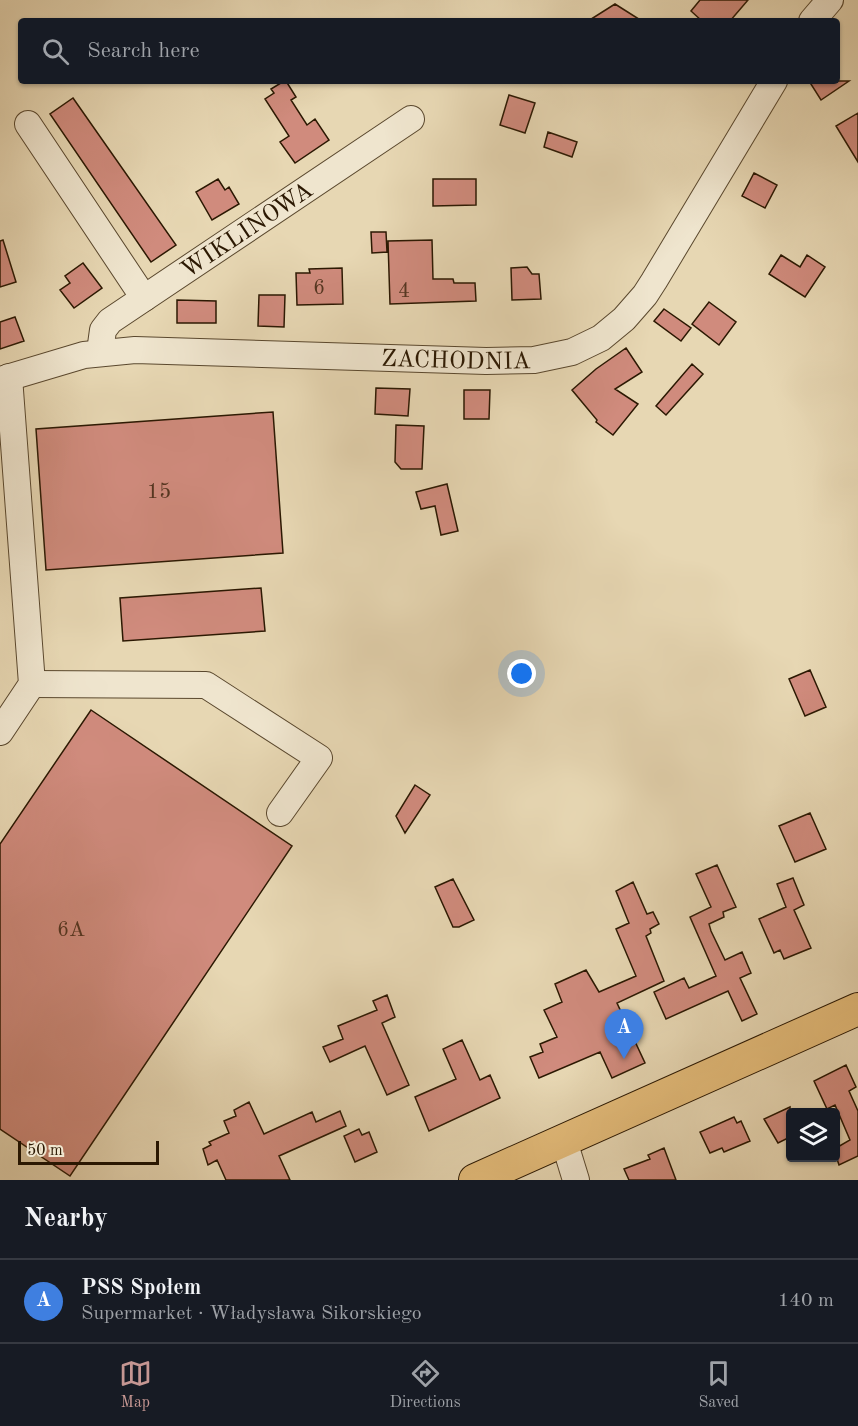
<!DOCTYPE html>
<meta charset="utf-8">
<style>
:root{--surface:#171b24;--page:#242831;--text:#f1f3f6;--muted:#9ea1a6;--line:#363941;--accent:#c59692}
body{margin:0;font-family:"Old Standard TT",serif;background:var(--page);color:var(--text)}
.controls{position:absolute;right:18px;bottom:18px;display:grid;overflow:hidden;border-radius:6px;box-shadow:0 2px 4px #0004}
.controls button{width:54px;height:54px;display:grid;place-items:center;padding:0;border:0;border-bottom:2px solid var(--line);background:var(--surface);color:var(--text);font:30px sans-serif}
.scale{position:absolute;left:18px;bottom:15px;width:141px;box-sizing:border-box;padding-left:6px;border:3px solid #2b1802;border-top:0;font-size:16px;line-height:21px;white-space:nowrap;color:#2b1802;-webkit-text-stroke:4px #efe5ce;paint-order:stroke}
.you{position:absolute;left:522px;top:674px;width:21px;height:21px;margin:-15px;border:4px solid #fff;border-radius:50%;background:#1a73e8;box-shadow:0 0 0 9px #1a73e833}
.badge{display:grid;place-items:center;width:39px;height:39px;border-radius:50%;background:var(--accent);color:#fff;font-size:20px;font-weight:700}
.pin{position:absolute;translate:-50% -50px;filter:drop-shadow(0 2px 3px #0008)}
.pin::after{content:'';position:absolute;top:32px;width:21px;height:18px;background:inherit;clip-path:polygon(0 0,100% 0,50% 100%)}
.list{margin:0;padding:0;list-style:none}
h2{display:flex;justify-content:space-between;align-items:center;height:78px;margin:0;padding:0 24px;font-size:26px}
h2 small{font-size:20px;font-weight:400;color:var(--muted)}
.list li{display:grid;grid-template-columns:39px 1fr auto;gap:18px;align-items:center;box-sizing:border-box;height:84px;padding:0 24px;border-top:2px solid var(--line)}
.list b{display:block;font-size:22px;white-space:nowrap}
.list p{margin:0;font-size:20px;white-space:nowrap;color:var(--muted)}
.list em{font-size:20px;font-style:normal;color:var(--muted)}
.icon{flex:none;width:33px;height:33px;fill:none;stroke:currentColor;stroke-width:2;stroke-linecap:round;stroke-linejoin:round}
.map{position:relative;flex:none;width:858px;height:1180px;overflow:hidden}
.search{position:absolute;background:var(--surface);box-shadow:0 2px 4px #0004;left:18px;right:18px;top:18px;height:66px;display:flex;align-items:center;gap:15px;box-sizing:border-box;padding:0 21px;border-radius:6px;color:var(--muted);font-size:22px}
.sheet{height:162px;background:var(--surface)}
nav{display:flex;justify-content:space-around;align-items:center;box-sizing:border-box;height:84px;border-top:2px solid var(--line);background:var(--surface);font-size:16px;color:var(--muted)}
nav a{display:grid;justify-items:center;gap:3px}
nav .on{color:var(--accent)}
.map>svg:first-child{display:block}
.building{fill:#d08b7d;stroke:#2b1802;stroke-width:1.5}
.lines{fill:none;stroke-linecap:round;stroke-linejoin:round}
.minor-casing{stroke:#5a482e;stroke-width:28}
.major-casing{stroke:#2b1802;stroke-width:34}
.minor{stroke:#efe5ce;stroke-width:26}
.major{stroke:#e4bc7a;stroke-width:32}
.labels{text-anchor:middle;stroke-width:4.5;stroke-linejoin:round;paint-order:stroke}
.number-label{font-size:21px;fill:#543521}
.street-label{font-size:24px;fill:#2b1802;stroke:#efe5ce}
</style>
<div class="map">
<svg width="858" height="1180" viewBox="0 0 858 1180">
<rect width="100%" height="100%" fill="#e7d7b3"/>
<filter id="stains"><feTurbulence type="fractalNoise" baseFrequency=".00333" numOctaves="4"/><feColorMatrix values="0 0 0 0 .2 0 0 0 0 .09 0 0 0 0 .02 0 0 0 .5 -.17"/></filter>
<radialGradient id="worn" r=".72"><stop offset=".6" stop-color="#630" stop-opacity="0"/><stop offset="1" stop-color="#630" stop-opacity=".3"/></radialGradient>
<path class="building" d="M700 0H748L730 21H702L691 11Z
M615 4 642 21H588Z
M284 81H286L296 97 291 100 307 125 315 119 329 140 295 163 280 142 289 136 265 99 274 93 271 89Z
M809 81H849L821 100Z
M509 95 535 103 525 133 500 125Z
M73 98 176 245 151 262 50 114Z
M858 113V162L836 126Z
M548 132 577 142 572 157 544 147Z
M754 173 777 185 765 208 742 196Z
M218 179 225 190 229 187 239 204 212 220 196 192Z
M433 179H476V205L433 206Z
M371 232H386L387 252 372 253Z
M3 240 16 282 0 287V241Z
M432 240 433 279H453L454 283H475L476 301 390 304 388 241Z
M781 255 800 267 807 255 825 267 805 297 769 274Z
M83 263 102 288 74 308 60 290 70 283 65 276Z
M527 267 532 274H539L541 299 512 300 511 268Z
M342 268 343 304 297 305 296 273H310L309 269Z
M259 295H285L284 327 258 326Z
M177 300 216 301V323H177Z
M709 302 736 322 719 345 692 324Z
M664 309 691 328 681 341 654 321Z
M15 317 24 341 0 349V322Z
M626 348 642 372 615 389 638 404 613 435 596 422 597 420 572 390 596 369Z
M692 364 703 374 666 415 656 406Z
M376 388 410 389 408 416 375 414Z
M464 390H490L489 419H464Z
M273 412 283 553 46 570 36 429Z
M396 425 424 426 422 469H401L395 462Z
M447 484 458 531 441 535 435 506 421 509 416 492Z
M261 588 265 631 123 641 120 598Z
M810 670 826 707 805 716 789 679Z
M91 710 292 846 70 1176 0 1129V844Z
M415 785 430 795 405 833 396 816Z
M810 813 826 849 795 862 779 826Z
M717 865 736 907 723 912 724 917 709 924 711 931 725 960 742 952 751 973 740 978 757 1014 742 1021 728 991 666 1019 654 992 684 978 689 988 716 976 690 917 711 907 696 874Z
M793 878 804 905 794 910 811 948 784 959 780 950 774 953 759 919 786 907 777 884Z
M453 879 474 920 459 927H453L435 887Z
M633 882 647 914 653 912 659 924 650 929 651 933 646 936 664 981 617 1003 645 1063 612 1078 600 1052 539 1078 530 1057 543 1052 540 1044 557 1037 544 1010 562 1002 555 984 586 970 599 992 636 976 616 929 629 923 616 891Z
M387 995 395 1017 382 1023 409 1085 387 1095 365 1046 330 1062 323 1047 343 1039 338 1026 377 1010 373 1001Z
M462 1040 480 1080 490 1075 500 1098 429 1131 415 1097 456 1079 443 1049Z
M846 1065 856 1087 849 1091 858 1111V1156L839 1165 836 1156V1148L850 1140 835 1105 827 1109 814 1081Z
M249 1102 264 1134 312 1112 316 1122 340 1111 346 1126 279 1156 290 1180H226L217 1160 208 1165 203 1149 211 1145 209 1142 229 1133 224 1121 236 1116 234 1110Z
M790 1107V1137L778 1143 764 1119Z
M734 1117 737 1123 741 1121 750 1141 724 1152 722 1148 710 1153 700 1132Z
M359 1129 362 1135 369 1132 377 1152 355 1162 344 1136Z
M664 1148 676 1180H629L624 1169 650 1159 648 1155Z"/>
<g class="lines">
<defs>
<g id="minor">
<path d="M812 21 830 0"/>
<path d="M28 124 144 298"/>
<path id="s1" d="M100 352 103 330 110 321 411 119"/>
<path id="s2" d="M0 380 84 355 135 350 486 361 534 360 572 352 601 338 624 319 645 295 654 281 774 81"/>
<path d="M32 684 206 685 319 758 280 813"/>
<path d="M0 732 32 684 9 377"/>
<path d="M564 1141 576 1180"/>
</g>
<path id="major" d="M475 1180 858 1009"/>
</defs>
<use href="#minor" class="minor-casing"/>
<use href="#major" class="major-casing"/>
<use href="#minor" class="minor"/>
<use href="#major" class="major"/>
</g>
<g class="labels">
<g class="number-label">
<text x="319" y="294">6</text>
<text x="404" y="297">4</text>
<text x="159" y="498">15</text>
<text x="71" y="936">6A</text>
</g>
<g class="street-label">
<text dy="8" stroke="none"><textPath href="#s1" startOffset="198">WIKLINOWA</textPath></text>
<text dy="8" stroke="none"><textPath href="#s2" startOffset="460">ZACHODNIA</textPath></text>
</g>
</g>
<rect width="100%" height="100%" filter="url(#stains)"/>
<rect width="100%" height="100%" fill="url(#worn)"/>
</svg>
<div class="controls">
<button><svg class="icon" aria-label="layers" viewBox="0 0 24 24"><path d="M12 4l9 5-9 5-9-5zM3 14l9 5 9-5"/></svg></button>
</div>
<div class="scale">50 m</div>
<div class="you"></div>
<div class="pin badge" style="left:624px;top:1059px;background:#3f7fe0">A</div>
<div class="search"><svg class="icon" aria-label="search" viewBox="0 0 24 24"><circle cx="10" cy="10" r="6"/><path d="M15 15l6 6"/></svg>Search here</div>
</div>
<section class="sheet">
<h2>Nearby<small></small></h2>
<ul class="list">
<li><span class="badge" style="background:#3f7fe0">A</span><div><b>PSS Społem</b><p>Supermarket · Władysława Sikorskiego</p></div><em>140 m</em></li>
</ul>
</section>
<nav>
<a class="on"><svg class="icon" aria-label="map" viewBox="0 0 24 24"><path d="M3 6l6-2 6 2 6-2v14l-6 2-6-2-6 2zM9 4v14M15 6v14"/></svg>Map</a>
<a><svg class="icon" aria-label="directions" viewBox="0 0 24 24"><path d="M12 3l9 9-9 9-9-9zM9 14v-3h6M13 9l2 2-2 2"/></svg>Directions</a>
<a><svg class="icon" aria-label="saved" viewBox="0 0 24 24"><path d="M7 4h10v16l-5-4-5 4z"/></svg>Saved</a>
</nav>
